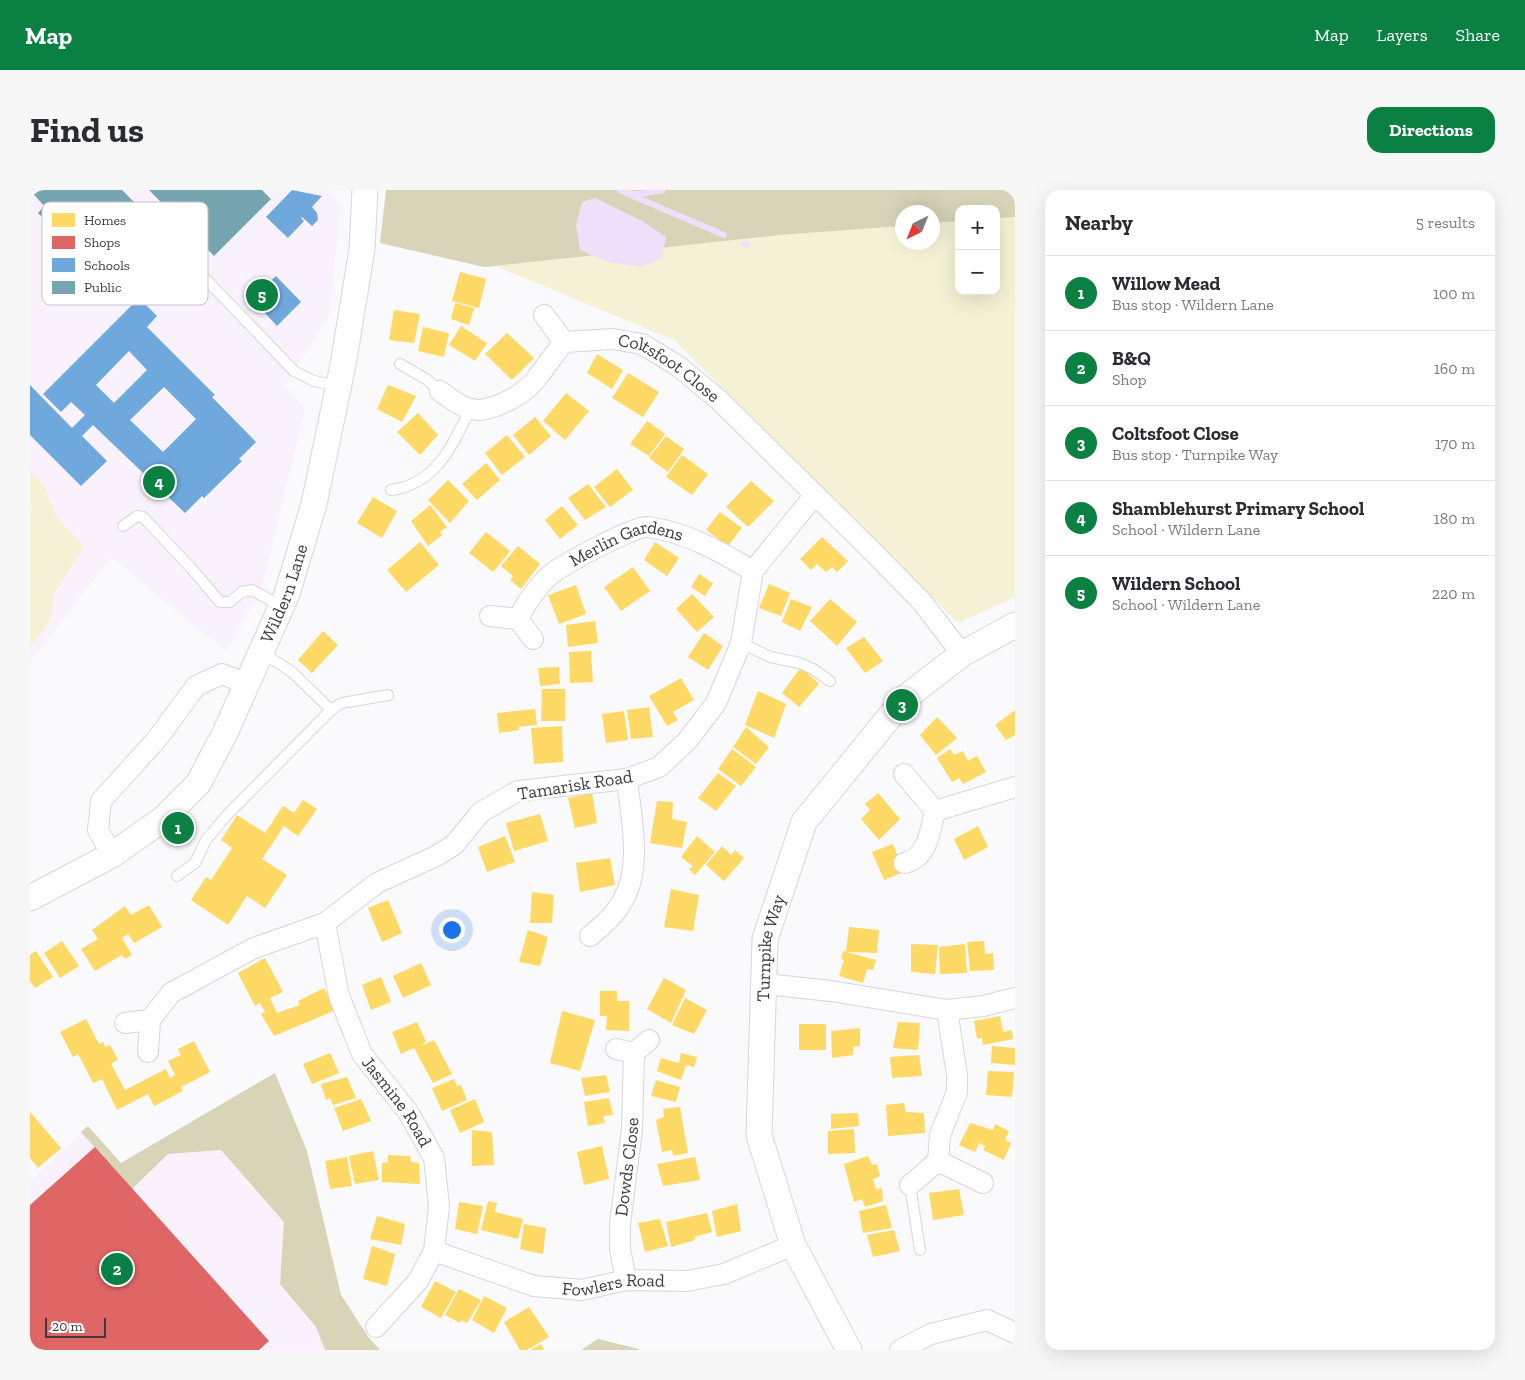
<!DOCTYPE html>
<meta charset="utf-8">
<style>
:root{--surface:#fff;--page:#f7f7f7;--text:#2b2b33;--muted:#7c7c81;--line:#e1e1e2;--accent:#0b8043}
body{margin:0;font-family:"Zilla Slab",serif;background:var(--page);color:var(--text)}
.controls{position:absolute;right:15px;top:15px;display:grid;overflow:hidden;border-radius:10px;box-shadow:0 5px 20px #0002}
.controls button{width:45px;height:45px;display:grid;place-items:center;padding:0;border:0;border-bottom:1px solid var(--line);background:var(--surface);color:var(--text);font:25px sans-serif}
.compass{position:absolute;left:865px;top:15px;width:45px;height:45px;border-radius:50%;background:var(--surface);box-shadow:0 5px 20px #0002;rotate:223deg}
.scale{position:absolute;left:15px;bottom:12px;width:61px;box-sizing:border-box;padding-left:5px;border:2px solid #403a43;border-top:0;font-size:14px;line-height:18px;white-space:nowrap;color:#403a43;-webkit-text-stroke:4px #fff;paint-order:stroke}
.you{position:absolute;left:421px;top:739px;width:18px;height:18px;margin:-12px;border:4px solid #fff;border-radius:50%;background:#1a73e8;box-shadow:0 0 0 8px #1a73e833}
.badge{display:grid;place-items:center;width:32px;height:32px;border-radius:50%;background:var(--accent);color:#fff;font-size:16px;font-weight:700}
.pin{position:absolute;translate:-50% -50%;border:2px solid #fff;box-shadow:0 1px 5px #0006}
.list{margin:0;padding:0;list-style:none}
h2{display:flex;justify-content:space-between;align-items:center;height:65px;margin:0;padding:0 20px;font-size:21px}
h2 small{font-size:16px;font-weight:400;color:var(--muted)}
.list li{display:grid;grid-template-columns:32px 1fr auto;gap:15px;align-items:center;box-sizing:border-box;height:75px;padding:0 20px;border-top:1px solid var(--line)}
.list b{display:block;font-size:19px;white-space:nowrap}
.list p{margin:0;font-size:16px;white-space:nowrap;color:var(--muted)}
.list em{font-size:16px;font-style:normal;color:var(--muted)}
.map{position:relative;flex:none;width:985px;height:1160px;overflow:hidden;border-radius:15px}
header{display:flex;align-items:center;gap:30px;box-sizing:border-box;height:70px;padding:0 25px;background:var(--accent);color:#fff}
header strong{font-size:24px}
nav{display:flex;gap:28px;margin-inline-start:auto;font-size:18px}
.intro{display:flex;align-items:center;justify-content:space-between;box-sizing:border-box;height:120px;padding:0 30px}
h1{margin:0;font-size:35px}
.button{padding:12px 22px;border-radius:15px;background:var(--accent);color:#fff;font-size:18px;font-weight:700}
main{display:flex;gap:30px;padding:0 30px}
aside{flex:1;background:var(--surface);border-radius:15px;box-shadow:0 5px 20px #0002}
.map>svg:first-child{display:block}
.built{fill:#f9f2fd}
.green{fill:#f4f1d4}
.forest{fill:#d7d4b7}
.water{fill:#f0dffb}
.homes{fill:#ffd966}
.shops{fill:#e06666}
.schools{fill:#6fa8dc;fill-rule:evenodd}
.public{fill:#76a5af}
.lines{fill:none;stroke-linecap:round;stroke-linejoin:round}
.stream{stroke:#f0dffb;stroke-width:6}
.service-casing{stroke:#d9d5dc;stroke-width:12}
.minor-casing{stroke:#d9d5dc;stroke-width:22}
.tertiary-casing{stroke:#d9d5dc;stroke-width:27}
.service{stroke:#fefefe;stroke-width:10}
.minor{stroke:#fefefe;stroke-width:20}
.tertiary{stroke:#fefefe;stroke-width:25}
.labels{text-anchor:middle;stroke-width:5;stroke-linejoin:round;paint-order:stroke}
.street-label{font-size:18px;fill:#403a43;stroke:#fff}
.key{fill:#fff;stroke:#c6c4c7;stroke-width:1}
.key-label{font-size:14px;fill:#403a43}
</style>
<header>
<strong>Map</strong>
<nav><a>Map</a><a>Layers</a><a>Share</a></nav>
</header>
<div class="intro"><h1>Find us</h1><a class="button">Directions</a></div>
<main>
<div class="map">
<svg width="985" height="1160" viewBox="0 0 985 1160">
<rect width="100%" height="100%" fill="#faf9fb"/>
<path class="built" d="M0 0H298L311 15 300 124 254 196 275 218 232 398 196 461 81 367 0 472Z
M51 942 102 999 138 964 191 959 255 1032 250 1094 286 1137 295 1160H0V992Z"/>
<path class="green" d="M985 27V407L928 433 644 150 465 76 750 45 872 36V52H902L903 33 929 31V101H966V28Z
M0 281 15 297 26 326 54 357 24 403 21 430 0 458V322L2 320 0 317Z"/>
<path class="forest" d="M356 0H985V27L966 28V19H929V31L903 33 902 22H872V36L750 45 465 76 454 77 350 53Z
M245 883 277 961 311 1105 339 1148 350 1160H295L286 1137 250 1094 254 1032 191 960 138 964 102 999 51 942 58 936 91 973Z
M568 1149 609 1159V1160H551Z"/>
<path class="water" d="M565 8 614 32 636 47 632 68 611 77 578 72 550 60 546 35 552 12Z"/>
<path class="homes" d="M430 82 456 89 449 118 422 111Z
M425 113 444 118 439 135 421 129Z
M364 120 390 124 384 153 359 150Z
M431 136 457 153 445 171 419 155Z
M393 137 419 143 414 167 388 161Z
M477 143 504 168 482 190 455 164Z
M567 164 593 180 582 199 557 183Z
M598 183 629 202 613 227 582 208Z
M358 195 386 206 372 232 347 219Z
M536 203 559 221 535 250 513 231Z
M388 223 408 245 390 265 367 242Z
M505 227 521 246 499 265 483 245Z
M617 231 635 244 619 266 600 254Z
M477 245 495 267 472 285 455 263Z
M636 246 654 259 638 282 619 268Z
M652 265 678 284 662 305 636 287Z
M456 273 470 290 447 310 432 294Z
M587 279 603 300 580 317 564 297Z
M418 290 439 311 420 333 398 310Z
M721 291 744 311 718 337 696 317Z
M558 294 576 317 555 330 538 308Z
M343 307 367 321 352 348 327 333Z
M400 315 417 337 410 342 412 345 398 356 381 331Z
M532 316 548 335 530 349 515 330Z
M690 322 712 338 698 356 676 340Z
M456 342 480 361 463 382 439 363Z
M792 347 818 371 807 382 802 377 796 382 787 374 781 380 770 369Z
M390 352 409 375 376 402 357 380Z
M625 352 649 368 637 386 614 370Z
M488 356 510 374 491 399 480 390 483 386 471 376Z
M603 377 620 401 591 421 574 397Z
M669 384 683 393 675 406 661 397Z
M739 394 760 403 751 426 729 418Z
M546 395 556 424 529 434 518 405Z
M662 404 684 427 667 442 646 419Z
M761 409 782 417 770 441 752 432Z
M800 409 827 432 807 456 780 431Z
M565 431 568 453 538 457 536 435Z
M293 441 308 455 282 483 268 470Z
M674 443 693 456 678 480 658 467Z
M834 447 853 471 835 483 816 458Z
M561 461 563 492 540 493 539 462Z
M529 477 530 494 510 496 508 478Z
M771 477 789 494 769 517 752 503Z
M651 488 664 510 643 522 648 530 637 536 619 506Z
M512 499H535V531H511Z
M728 501 756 514 744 548 715 535Z
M619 517 623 547 601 549 597 520Z
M505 519 507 535 488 537 489 540 469 543 467 523Z
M985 520V545L976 550 965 535Z
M594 521 598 550 576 553 572 524Z
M907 527 927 548 906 565 890 545Z
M532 536 533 572 504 574 501 538Z
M716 537 739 557 726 574 703 557Z
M702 559 726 577 711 596 688 579Z
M920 559 924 565 933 561 938 571 947 566 956 582 933 594 929 588 922 592 907 568Z
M688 583 706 596 686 621 668 608Z
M562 603 567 633 545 638 538 608Z
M848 603 870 629 849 650 831 629 840 620 835 614Z
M273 610 287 619 268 646 254 636 232 669 257 685 235 718 217 706 198 735 161 710 176 687 181 690 202 658 191 650 207 625 235 643 253 616 264 623Z
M627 611 643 612 642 629 657 632 652 658 620 653Z
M510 624 518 651 484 661 476 633Z
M948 636 958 657 934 670 924 649Z
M475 646 485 672 457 682 448 657Z
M667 646 685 662 665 685 659 679 663 676 651 667Z
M863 654 874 682 854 690 842 662Z
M692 656 701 665 705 660 714 668 694 691 676 675Z
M580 668 585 695 550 702 546 673Z
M641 699 669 705 663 741 634 737Z
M502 702 524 705 522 733H500Z
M358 710 372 743 352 752 338 718Z
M119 715 132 737 104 753 98 744 92 748 102 765 95 769 92 765 65 781 51 759 68 749 62 740 95 716 101 725Z
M819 737 849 740 847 763 816 762Z
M498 740 518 747 510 776 489 772Z
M32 751 49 776 30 788 14 763Z
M954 751 955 764 963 763 964 780 940 781 937 752Z
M881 754 908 755 905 784 881 782Z
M935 754 937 783 910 784 909 757Z
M6 761 23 787 5 798 0 791V765Z
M813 761 846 770 843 780 837 779 833 793 809 786 814 770 811 769Z
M235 768 253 802 240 808 247 823 270 815 268 811 294 798 306 820 244 846 231 824 235 822 230 813 225 816 208 783Z
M391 773 401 795 373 808 363 786Z
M351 787 361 812 341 820 332 795Z
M634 788 656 800 641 833 617 819Z
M570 801H587V811H599V841L576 840 577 826H570Z
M655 808 677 820 664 844 642 835Z
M532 821 565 830 550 881 520 873Z
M970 826 973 842 982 840 983 849 953 855 952 848 947 849 944 831Z
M56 829 69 854 73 852 75 857 80 855 88 870 81 874 95 900 136 879 140 888 145 885 138 871 151 865 148 859 164 851 180 882 151 897 153 901 124 916 118 904 87 920 72 889 63 893 48 864 43 867 30 842Z
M387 832 396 852 390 856 404 850 422 884 403 893 384 858 371 864 362 842Z
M868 832 890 833 888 860 863 858Z
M769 834H796V860H769Z
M830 838V856L823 857V865L802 868 801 841Z
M962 856 985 858V875L961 873Z
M300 863 309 883 282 894 273 874Z
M651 863 667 867 664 877 656 875 651 890 627 881 631 868 649 873Z
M889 865 892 886 862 888 860 867Z
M958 881 984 882 982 907 956 905Z
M576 885 580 902 555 906 551 888Z
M317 887 326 908 303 915 300 908 296 910 291 894Z
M424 889 427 896 431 895 437 910 412 921 402 898Z
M626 890 650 897 646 912 621 906Z
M579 908 583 925 573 926 575 933 558 936 554 912Z
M331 909 341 931 313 941 304 918Z
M445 909 454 932 430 943 420 920Z
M874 913 876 922 894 923 895 943 858 946 856 915Z
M650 917 658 963 643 966 642 960 632 962 626 930 634 927 633 919Z
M0 922 31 958 8 978 0 968Z
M828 923 829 936 801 939V924Z
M940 933 963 940 965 934 979 941 975 950 981 953 974 970 953 960 955 956 949 953 945 962 929 955Z
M824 939 825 963 798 964V941Z
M442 940 462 942 464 975 442 976Z
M572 956 579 989 554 995 547 962Z
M343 961 349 990 325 994 319 966Z
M358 965 380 966 381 972 389 973 390 994 352 992V973L358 972Z
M838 966 842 975 847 974 850 986 843 989 846 999 852 998 853 1011 835 1017 832 1009 824 1012 814 974Z
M317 967 322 996 300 999 295 971Z
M665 967 670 990 633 996 627 974Z
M929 999 934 1025 903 1030 899 1003Z
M458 1011 467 1013 465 1022 493 1029 488 1049 451 1040Z
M429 1012 453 1016 447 1044 425 1039Z
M707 1014 711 1041 687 1047 682 1021Z
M856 1015 862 1038 833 1043 829 1021Z
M677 1023 682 1042 664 1047 665 1050 641 1057 636 1032Z
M347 1026 375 1034 371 1055 340 1049Z
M630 1029 638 1056 615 1062 608 1033Z
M494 1034 516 1038 513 1064 490 1059Z
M864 1040 870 1061 843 1067 837 1045Z
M342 1056 365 1064 357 1096 333 1089Z
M405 1091 426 1102 411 1128 391 1117Z
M429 1099 451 1110 437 1133 431 1130 430 1133 415 1125Z
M454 1106 477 1118 464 1143 442 1130Z
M499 1117 519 1147 497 1160H490L474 1132Z
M511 1154 514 1160H500Z"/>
<path class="shops" d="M65 957 239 1151 229 1160H0V1015Z"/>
<path class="schools" d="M262 0 292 6 282 17 287 23 288 30 282 36 272 27 271 28 274 31 258 48 236 27Z
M246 86 271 112 247 136 222 109Z
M109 108 127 126 117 137 185 205 182 207 226 252 209 269 212 271 174 308 172 306 155 323 63 235 52 246 77 271 51 296 0 245V195L42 238 55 225 41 212 31 222 13 204ZM99 161 117 180 84 213 66 195ZM134 197 166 229 133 262 100 230Z"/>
<path class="public" d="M0 0H92L130 38 82 86 27 30 21 36 8 23 14 16Z
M119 0H232L241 9 184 66Z"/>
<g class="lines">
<path class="stream" d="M590 0C604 7 618 3 633 0
M596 3 694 45
M714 54 717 55"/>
<defs>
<path id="service" d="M115 62 147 59 264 181 284 191 308 196
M370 174 396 189 410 201
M361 300C407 294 422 255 441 218
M93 336 107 326 113 327 161 378 190 412H200L212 402 222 400 251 416
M711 453 740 467 770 473 783 479 800 491
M231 462 262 482 301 520
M147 686 165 673 176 650 197 625 301 520 312 513 358 505
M880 995 890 1060"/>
<g id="minor">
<path d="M514 125 534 152"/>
<path id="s1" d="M410 201C420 209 435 220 448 220 467 219 495 204 506 189 516 177 524 164 534 152L583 149 612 154 648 176 689 210 845 364 892 412 932 464"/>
<path d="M460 426 488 429"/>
<path id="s2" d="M503 449 488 429C497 412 505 399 519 386 530 376 605 335 618 337 656 342 691 362 723 381"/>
<path d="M874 584 905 621C900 641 898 668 874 673"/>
<path d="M905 621 985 597"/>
<path d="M82 665 68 640 71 611 127 549 166 496 192 484 215 493"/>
<path id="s3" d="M295 733 309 806 332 864 378 922 404 968 409 1016 404 1061 388 1091 346 1137"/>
<path d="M560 746C572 736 584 726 592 712 613 677 601 628 597 589"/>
<path d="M735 794 801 801 917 820 953 816 985 808"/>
<path d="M95 833 120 830"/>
<path d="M586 859 604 863 619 850"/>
<path d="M118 862 120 830 141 803 224 758 295 733 347 693 406 666 424 655 451 622 488 601 597 589 629 577 657 551 686 513 711 453 723 381 784 306"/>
<path d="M908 971 910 945 927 902V885L917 820"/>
<path d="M880 995 908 971 953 993"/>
<path id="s4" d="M404 1061 504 1096 552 1100 596 1090 657 1091 694 1084 763 1055"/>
<path id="s5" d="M596 1090 590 1059V1034L602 939 604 863"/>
<path d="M870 1160 901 1144 957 1130 985 1143"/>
</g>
<g id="tertiary">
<path id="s6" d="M0 708 82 665 133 629 168 594 195 543 257 404 284 314 313 175 332 59 335 0"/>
<path id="s7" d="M819 1160 763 1055 729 945 735 749 774 632 875 508 932 464 985 435"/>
</g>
</defs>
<use href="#service" class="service-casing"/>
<use href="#minor" class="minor-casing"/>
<use href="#tertiary" class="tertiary-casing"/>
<use href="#service" class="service"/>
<use href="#minor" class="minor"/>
<use href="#tertiary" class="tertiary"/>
</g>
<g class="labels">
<g class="street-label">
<text dy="6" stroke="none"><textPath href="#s1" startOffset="270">Coltsfoot Close</textPath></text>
<text dy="6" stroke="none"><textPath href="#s2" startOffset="165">Merlin Gardens</textPath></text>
<text dy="6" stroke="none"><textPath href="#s6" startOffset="414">Wildern Lane</textPath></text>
<text transform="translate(545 595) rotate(-9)" y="6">Tamarisk Road</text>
<text dy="6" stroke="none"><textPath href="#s7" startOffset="422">Turnpike Way</textPath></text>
<text dy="6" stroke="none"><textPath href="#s3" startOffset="196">Jasmine Road</textPath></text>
<text dy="6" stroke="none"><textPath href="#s5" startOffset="114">Dowds Close</textPath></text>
<text dy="6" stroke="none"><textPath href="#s4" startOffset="186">Fowlers Road</textPath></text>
</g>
</g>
<rect x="12" y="12" width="166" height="103" rx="8" class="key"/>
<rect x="22" y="23" width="23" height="14" fill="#ffd966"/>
<rect x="22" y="46" width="23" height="13" fill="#e06666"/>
<rect x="22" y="68" width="23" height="14" fill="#6fa8dc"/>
<rect x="22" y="91" width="23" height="13" fill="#76a5af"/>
<g class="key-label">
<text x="54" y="35">Homes</text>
<text x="54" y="57">Shops</text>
<text x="54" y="80">Schools</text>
<text x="54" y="102">Public</text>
</g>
</svg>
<div class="controls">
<button>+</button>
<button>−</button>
</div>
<svg class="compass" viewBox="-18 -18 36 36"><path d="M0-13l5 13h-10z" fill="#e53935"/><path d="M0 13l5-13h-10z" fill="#7c7c81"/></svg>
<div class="scale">20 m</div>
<div class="you"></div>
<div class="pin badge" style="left:148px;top:638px">1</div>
<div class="pin badge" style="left:87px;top:1079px">2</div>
<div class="pin badge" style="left:872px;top:515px">3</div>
<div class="pin badge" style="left:129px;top:292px">4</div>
<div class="pin badge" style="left:232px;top:105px">5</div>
</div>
<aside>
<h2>Nearby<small>5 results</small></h2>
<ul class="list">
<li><span class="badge">1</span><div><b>Willow Mead</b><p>Bus stop · Wildern Lane</p></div><em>100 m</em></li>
<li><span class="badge">2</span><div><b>B&amp;Q</b><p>Shop</p></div><em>160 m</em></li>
<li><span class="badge">3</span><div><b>Coltsfoot Close</b><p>Bus stop · Turnpike Way</p></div><em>170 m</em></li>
<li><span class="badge">4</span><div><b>Shamblehurst Primary School</b><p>School · Wildern Lane</p></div><em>180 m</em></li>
<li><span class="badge">5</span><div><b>Wildern School</b><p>School · Wildern Lane</p></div><em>220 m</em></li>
</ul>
</aside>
</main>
